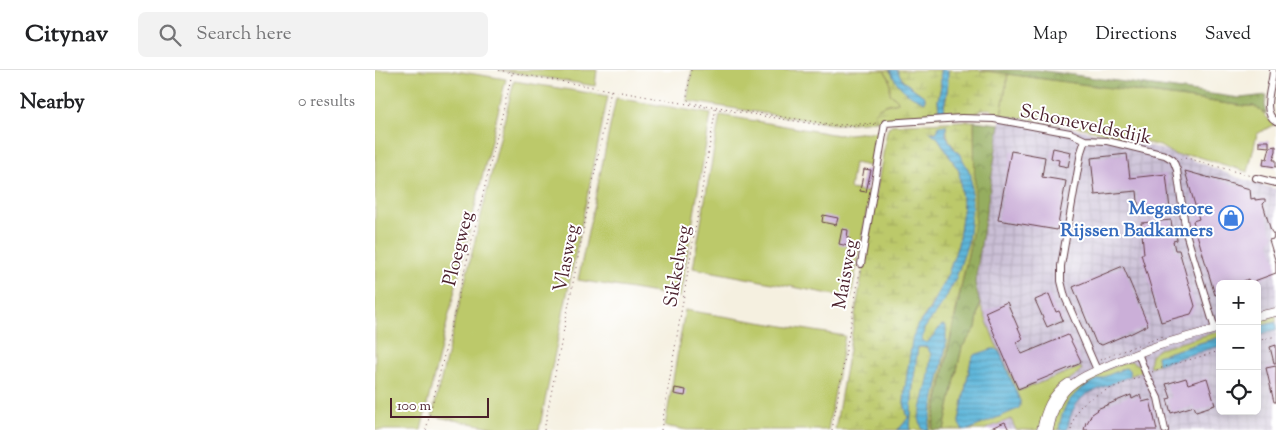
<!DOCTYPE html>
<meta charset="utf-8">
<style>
:root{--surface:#fff;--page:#f2f2f2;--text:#202124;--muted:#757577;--line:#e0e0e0}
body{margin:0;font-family:"Sorts Mill Goudy",serif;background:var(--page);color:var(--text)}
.controls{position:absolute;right:15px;bottom:15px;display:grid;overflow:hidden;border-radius:8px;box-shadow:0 2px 12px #0003}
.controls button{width:45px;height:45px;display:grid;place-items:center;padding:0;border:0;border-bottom:1px solid var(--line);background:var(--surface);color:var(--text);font:25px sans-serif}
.scale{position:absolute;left:15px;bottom:12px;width:99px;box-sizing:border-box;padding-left:5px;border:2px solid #4a1f2b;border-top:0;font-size:14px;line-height:18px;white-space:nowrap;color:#4a1f2b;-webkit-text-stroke:4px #fff;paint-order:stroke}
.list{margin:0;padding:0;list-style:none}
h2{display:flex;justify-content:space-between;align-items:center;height:65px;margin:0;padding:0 20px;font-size:21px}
h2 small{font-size:16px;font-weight:400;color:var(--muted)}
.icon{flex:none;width:28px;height:28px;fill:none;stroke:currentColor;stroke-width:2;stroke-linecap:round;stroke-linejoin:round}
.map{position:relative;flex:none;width:901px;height:360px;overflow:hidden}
header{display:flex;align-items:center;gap:30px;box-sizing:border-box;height:70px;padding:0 25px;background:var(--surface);border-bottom:1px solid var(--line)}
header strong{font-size:24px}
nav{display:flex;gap:28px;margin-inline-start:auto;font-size:18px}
.search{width:350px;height:45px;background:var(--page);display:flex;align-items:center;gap:12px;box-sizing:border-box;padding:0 18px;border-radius:8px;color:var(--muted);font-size:19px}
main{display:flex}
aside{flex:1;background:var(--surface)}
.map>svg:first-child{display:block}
.industrial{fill:url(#industrial-grid);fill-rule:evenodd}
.grass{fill:#bcc96b;stroke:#83744b}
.forest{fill:url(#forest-crowns);stroke:#706645}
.wetland{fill:url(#wetland-marsh);stroke:#83744b}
.water{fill:url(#water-rules);stroke:#546a82}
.building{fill:#cbafd8}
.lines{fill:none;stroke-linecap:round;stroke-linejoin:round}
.minor-casing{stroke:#643e46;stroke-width:8}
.tertiary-casing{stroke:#643e46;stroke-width:9}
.path{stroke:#643e46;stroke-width:1;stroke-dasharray:1 4;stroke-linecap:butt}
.minor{stroke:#fff;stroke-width:6}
.tertiary{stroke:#fff;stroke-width:8}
.labels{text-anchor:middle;stroke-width:4;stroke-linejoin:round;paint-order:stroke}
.street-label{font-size:19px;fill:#4a1f2b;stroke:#fff}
.shop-label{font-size:19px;font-weight:bold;fill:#366cbe;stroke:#fff;text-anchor:end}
</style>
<header>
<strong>Citynav</strong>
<div class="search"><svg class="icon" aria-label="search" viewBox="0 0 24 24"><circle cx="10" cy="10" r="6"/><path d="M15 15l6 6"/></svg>Search here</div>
<nav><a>Map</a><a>Directions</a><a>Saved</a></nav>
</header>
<main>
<aside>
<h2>Nearby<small>0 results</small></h2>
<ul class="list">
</ul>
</aside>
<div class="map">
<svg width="901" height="360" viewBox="0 0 901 360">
<defs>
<pattern id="industrial-grid" width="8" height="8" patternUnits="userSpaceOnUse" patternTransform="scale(1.25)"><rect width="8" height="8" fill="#cabfd6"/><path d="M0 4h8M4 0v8" fill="none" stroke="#afa4b8"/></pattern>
<pattern id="forest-crowns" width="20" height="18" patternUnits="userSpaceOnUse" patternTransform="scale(1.25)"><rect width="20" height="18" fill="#95ad5f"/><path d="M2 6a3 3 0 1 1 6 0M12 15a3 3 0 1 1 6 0" fill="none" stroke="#7c8c4f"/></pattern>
<pattern id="wetland-marsh" width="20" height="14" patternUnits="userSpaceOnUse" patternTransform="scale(1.25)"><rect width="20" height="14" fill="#bcc96b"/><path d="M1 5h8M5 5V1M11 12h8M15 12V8" fill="none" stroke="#a3ac5d"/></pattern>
<pattern id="water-rules" width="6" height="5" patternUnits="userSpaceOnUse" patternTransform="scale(1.25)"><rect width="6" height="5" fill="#5db6da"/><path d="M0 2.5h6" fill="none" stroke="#4f93b1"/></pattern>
</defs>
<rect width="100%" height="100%" fill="#fff"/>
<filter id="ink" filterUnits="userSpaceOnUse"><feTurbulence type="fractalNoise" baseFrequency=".02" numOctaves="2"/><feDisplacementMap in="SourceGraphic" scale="10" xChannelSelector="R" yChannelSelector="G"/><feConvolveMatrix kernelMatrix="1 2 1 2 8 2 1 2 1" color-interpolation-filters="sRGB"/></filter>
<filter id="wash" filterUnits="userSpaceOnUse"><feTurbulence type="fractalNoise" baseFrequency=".0096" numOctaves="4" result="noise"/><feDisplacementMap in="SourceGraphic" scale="20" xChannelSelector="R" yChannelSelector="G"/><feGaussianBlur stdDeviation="1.12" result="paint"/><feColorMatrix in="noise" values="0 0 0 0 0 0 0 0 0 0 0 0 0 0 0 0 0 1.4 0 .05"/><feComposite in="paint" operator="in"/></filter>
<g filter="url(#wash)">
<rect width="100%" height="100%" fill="#f5f0e0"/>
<path class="industrial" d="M626 45 713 61 798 82 864 108 901 119V360H567L616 106ZM845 214H882V341H845Z"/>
<path class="grass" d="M0 0H74L131 9 46 360H0Z
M124 0H222L220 16Z
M317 0H509L515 10 524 32 513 34 502 39 501 51 466 54H457L312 31Z
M633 4 870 36C890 35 886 46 900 54L882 64 873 102 821 86 815 85 804 86 798 84 785 76 701 56 626 45Z
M139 11 233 26 164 360H132L57 346Z
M241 28 336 44 305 227 203 210Z
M345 45 463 65 504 61 499 97 479 93 475 119 495 122 476 228 318 198Z
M605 233 620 272 644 321 706 297 707 301 686 315 663 360H641L636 349 608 360H593L644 338 645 331 623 281 596 290 584 351 587 359 589 360H569L587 277 601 258Z
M310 240 470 266 453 360H312L290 356Z
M901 245V252L882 257V250Z
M845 261V267L782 286 783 294 775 297C774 290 775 285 781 280Z
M756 291 764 295 767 301 755 306 754 300 750 298 708 317 701 323 689 341 684 360H678C680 351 681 341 686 333 696 314 718 305 737 298 744 295 750 292 756 291Z"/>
<path class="forest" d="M602 0H663L865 28 892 25 890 34 891 44 879 36H870Z
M599 51 625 54 600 213 605 233 601 258 587 277 569 360H557L600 150Z"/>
<path class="wetland" d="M509 0H515V2L550 32V27L528 11 522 0H565L566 16 563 30 564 43 570 42 569 36 572 24 573 0H602L633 4 626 45H621L615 39H607L600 45 585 44 501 51V47L499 43C505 34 515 35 523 32L522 29 515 24V9Z
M586 51H599L600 150 556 360H553L571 276 567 255 552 273 547 270 549 259 569 231 581 208 593 172 586 86C576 74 572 71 571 55 566 60 563 64 556 61L563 68 584 101 588 140 583 175 573 204 554 239 542 256 530 318 529 333 533 348 526 357 522 360H460L512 61 514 57 516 55Z
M543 277H552L556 284 554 305 552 360H535L538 315Z"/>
<path class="water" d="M515 0H522L528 11 550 27V32C533 26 522 17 515 0Z
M565 0H573C573 7 573 14 572 22 571 29 568 35 570 43H564L563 30 566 16Z
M571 55V65L577 76 586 86 596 105 597 134 593 172 581 208 569 231 549 259 547 270 552 273 567 255 571 256V276L553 360 547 359 544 348 554 305 556 284 552 277H543L538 315 535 360H522L526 357 533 348 529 333 530 318 537 270 542 256 555 239 573 204 583 175 588 140 584 101 563 68 554 61 560 63 562 62 564 56Z
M901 252V260L882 265V257Z
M845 267V276L783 294 782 286Z
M617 279H621L625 283 645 331V336L643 339 593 360 587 359 584 354V351L596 290 599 285Z
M750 298 754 300 755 306 712 324C699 333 695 345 692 360H684C685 353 686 347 689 340 699 316 728 308 750 298Z"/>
<g id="blocks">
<path class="building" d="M884 71H894V77L884 76Z
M901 76V81L898 90H901V97L888 95 889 88 892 89 895 77Z
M678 78 696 82 693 97 683 95 684 90 676 88Z
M636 81 670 87 667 107 691 111 682 160 623 150Z
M752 84 755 108 791 104 795 139 764 142 762 121 720 125 716 88Z
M489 99 496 100 491 122 485 121Z
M810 101 875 119 876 129 880 128V130L887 129H890V132L888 134 896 161 899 165 898 169 894 170 901 193V203L874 213 873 209 863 214H845V223L840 225 818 151 824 149Z
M448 145 463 148 461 155 447 152Z
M796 150 798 163 801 162 802 170 798 171 800 180H804L820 236 816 244 786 252 766 184H769L766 153Z
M467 159 473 160 472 168H475L473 176 464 174Z
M748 196 773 255 755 264V263L727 275 721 273 698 217Z
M674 224 681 242 684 241 688 250 672 257 660 230Z
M632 232 648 269 641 272 647 284 693 265 706 291 704 294 643 319 610 242Z
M901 275V293H899L895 277Z
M901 296V332H899L891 298Z
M811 308 813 314 832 308 840 335 821 341 819 336 796 343 792 329 796 328 791 314Z
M300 318 311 320 310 326 299 324Z
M756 325 757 329 765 325 767 332 775 330 782 360H709L711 352 712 353 717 344 723 340 722 339Z
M630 352 634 360H611Z"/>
</g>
</g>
<g filter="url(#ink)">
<use href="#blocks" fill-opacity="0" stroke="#643e46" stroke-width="1"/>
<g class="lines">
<defs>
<path id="minor" d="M898 0C898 15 885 42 901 51
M710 70 706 82 686 196V211L690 227 722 300
M881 108 901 113
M486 194 510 53 587 48 619 49 695 63 710 70 732 71 753 76 790 85 798 90 802 100 811 163 840 259
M763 283 771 304 783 328 790 360"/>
<path id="tertiary" d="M882 246 901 242
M666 360C670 341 676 324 693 313
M674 360C677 345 681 330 692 319 703 308 718 302 732 296 749 289 765 282 782 276 803 269 824 264 845 258"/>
</defs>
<use href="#minor" class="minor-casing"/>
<use href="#tertiary" class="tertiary-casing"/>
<path class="path" d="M123 0 318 35 452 56 470 57 502 54
M316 0 312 25 313 30 316 33 461 55 504 53
M805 89 812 88 876 106
M882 271 901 266
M725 290 760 276 789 266
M777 302 789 297 845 281
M51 360 137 4
M169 360 236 20
M286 360 341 37
M457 360 485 201
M696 360C698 351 700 341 707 335 718 323 749 314 764 307"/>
<use href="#minor" class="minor"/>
<use href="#tertiary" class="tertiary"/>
</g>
</g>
<defs>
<symbol id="shop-ring" viewBox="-11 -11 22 22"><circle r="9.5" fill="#fff" stroke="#3f7fe0" stroke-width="1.5"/><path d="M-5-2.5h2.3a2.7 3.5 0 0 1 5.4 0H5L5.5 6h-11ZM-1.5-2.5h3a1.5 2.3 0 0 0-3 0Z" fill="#3f7fe0"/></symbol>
</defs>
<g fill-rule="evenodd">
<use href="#shop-ring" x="842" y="134" width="28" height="28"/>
</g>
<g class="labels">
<g class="street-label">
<text transform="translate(711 53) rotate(12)" y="7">Schoneveldsdijk</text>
<text transform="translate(82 178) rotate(-76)" y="7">Ploegweg</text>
<text transform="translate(190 188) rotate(-79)" y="7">Vlasweg</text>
<text transform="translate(301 196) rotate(-80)" y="7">Sikkelweg</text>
<text transform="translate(469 204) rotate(-80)" y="7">Maisweg</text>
</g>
<g class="shop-label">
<text x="838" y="144">Megastore<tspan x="838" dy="22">Rijssen Badkamers</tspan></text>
</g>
</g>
</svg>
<div class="controls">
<button>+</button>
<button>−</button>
<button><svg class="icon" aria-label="locate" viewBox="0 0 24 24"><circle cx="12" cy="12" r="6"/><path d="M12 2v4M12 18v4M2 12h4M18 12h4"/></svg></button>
</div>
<div class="scale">100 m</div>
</div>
</main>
